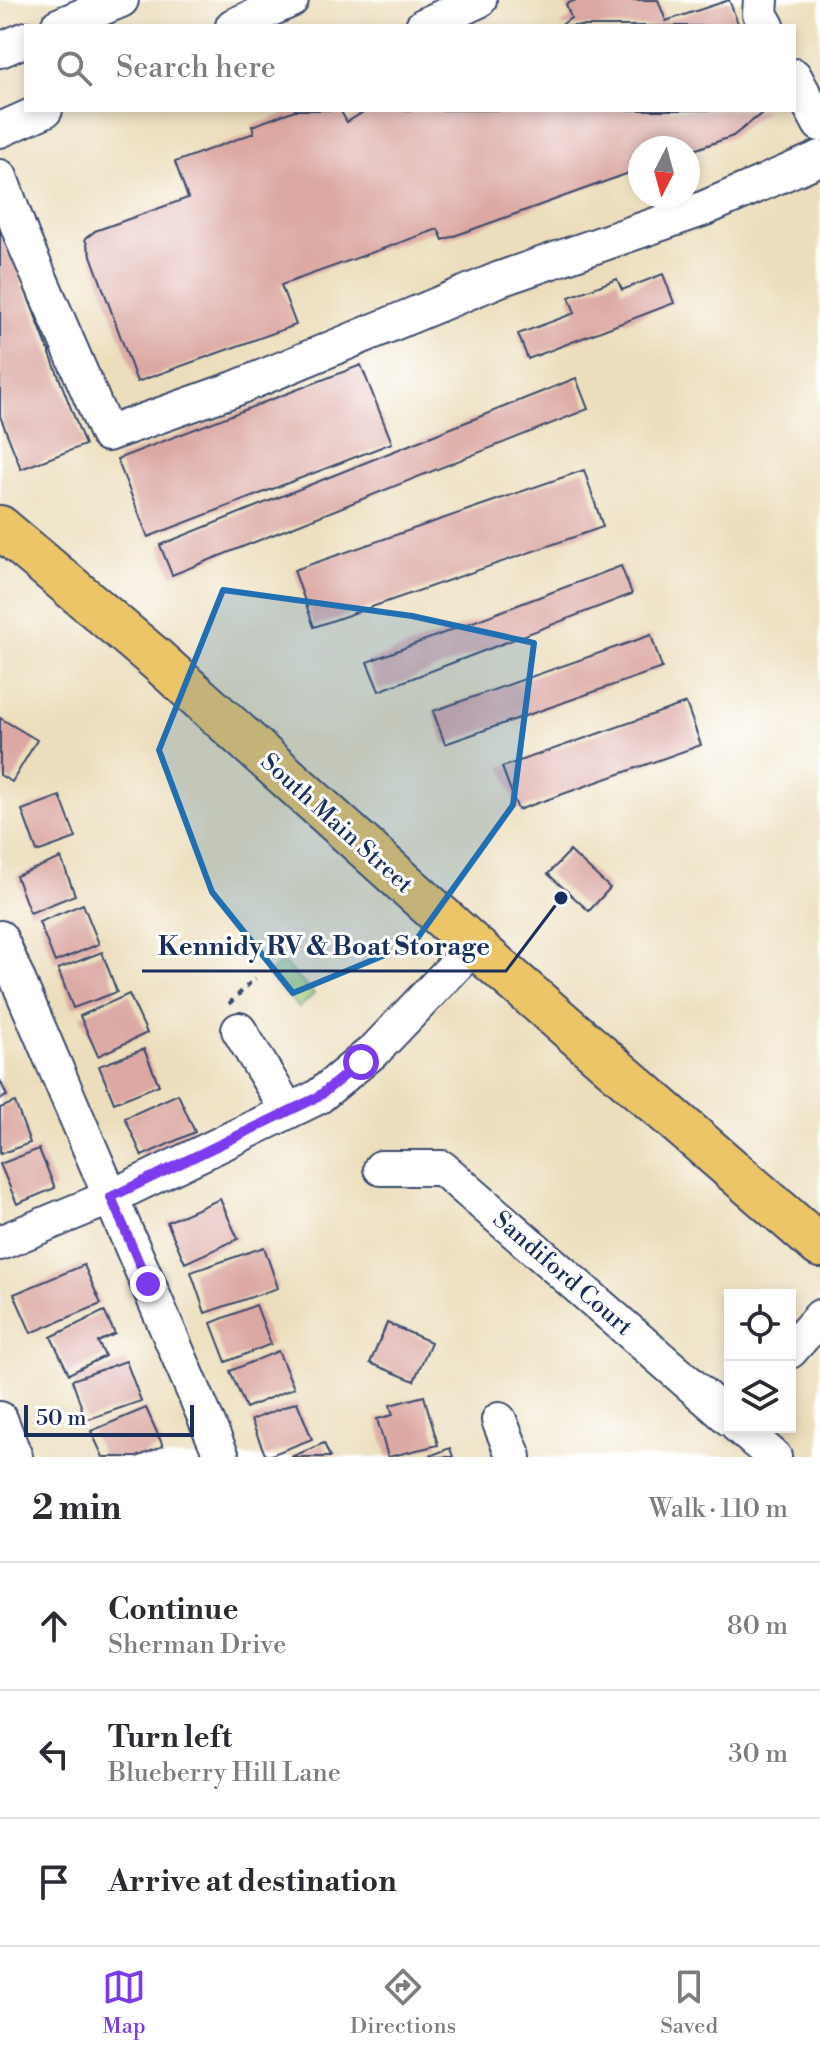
<!DOCTYPE html>
<meta charset="utf-8">
<style>
:root{--surface:#fff;--page:#f2f2f3;--text:#2b2b33;--muted:#7c7c81;--line:#e1e1e2;--accent:#7c3aed}
body{margin:0;font-family:"Libre Bodoni",serif;background:var(--page);color:var(--text)}
.controls{position:absolute;right:24px;bottom:24px;display:grid;overflow:hidden;border-radius:0px;box-shadow:0 4px 12px #0003}
.controls button{width:72px;height:72px;display:grid;place-items:center;padding:0;border:0;border-bottom:2px solid var(--line);background:var(--surface);color:var(--text);font:40px sans-serif}
.compass{position:absolute;left:628px;top:136px;width:72px;height:72px;border-radius:50%;background:var(--surface);box-shadow:0 4px 12px #0003;rotate:186deg}
.scale{position:absolute;left:24px;bottom:20px;width:170px;box-sizing:border-box;padding-left:8px;border:4px solid #1b2f5e;border-top:0;font-size:22px;line-height:28px;white-space:nowrap;color:#1b2f5e;-webkit-text-stroke:6px #fff;paint-order:stroke}
.stop{position:absolute;width:24px;height:24px;margin:-18px;border:6px solid #7c3aed;border-radius:50%;background:#fff}
.stop.end{background:#7c3aed;border-color:#fff;box-shadow:0 2px 8px #0008}
.list{margin:0;padding:0;list-style:none}
h2{display:flex;justify-content:space-between;align-items:center;height:104px;margin:0;padding:0 32px;font-size:34px}
h2 small{font-size:26px;font-weight:400;color:var(--muted)}
.list li{display:grid;grid-template-columns:52px 1fr auto;gap:24px;align-items:center;box-sizing:border-box;height:128px;padding:0 32px;border-top:2px solid var(--line)}
.list b{display:block;font-size:30px;white-space:nowrap}
.list p{margin:0;font-size:26px;white-space:nowrap;color:var(--muted)}
.list em{font-size:26px;font-style:normal;color:var(--muted)}
.icon{flex:none;width:44px;height:44px;fill:none;stroke:currentColor;stroke-width:2;stroke-linecap:round;stroke-linejoin:round}
.map{position:relative;flex:none;width:820px;height:1457px;overflow:hidden}
.search{position:absolute;background:var(--surface);box-shadow:0 4px 12px #0003;left:24px;right:24px;top:24px;height:88px;display:flex;align-items:center;gap:20px;box-sizing:border-box;padding:0 28px;border-radius:0px;color:var(--muted);font-size:30px}
.sheet{height:488px;background:var(--surface)}
nav{display:flex;justify-content:space-around;align-items:center;box-sizing:border-box;height:112px;border-top:2px solid var(--line);background:var(--surface);font-size:22px;color:var(--muted)}
nav a{display:grid;justify-items:center;gap:4px}
nav .on{color:var(--accent)}
.map>svg:first-child{display:block}
.green{fill:#97c371;stroke:#597968;stroke-width:2}
.building{fill:#dca8a3}
.lines{fill:none;stroke-linecap:round;stroke-linejoin:round}
.minor-casing{stroke:#3a496c;stroke-width:38}
.major-casing{stroke:#3a496c;stroke-width:46}
.path{stroke:#3a496c;stroke-width:4;stroke-dasharray:6 6;stroke-linecap:butt}
.minor{stroke:#fff;stroke-width:34}
.major{stroke:#edc569;stroke-width:42}
.route{stroke:#7c3aed;stroke-width:10}
.marked{fill:#1f6fb2;fill-opacity:0.2;stroke:#1f6fb2;stroke-width:6;stroke-linejoin:round}
.labels{text-anchor:middle;stroke-width:6;stroke-linejoin:round;paint-order:stroke}
.street-label{font-size:24px;fill:#1b2f5e;stroke:#fff}
.leader{fill:none;stroke:#1b2f5e;stroke-width:3}
.callout-dot{fill:#1b2f5e;stroke:#fff;stroke-width:3}
.callout-label{font-size:26px;text-anchor:middle;font-weight:bold;fill:#1b2f5e;stroke:#fff;stroke-width:6;stroke-linejoin:round;paint-order:stroke}
</style>
<div class="map">
<svg width="820" height="1457" viewBox="0 0 820 1457">
<rect width="100%" height="100%" fill="#fff"/>
<filter id="ink" filterUnits="userSpaceOnUse"><feTurbulence type="fractalNoise" baseFrequency=".0125" numOctaves="2"/><feDisplacementMap in="SourceGraphic" scale="16" xChannelSelector="R" yChannelSelector="G"/><feConvolveMatrix kernelMatrix="1 2 1 2 8 2 1 2 1" color-interpolation-filters="sRGB"/></filter>
<filter id="wash" filterUnits="userSpaceOnUse"><feTurbulence type="fractalNoise" baseFrequency=".006" numOctaves="4" result="noise"/><feDisplacementMap in="SourceGraphic" scale="32" xChannelSelector="R" yChannelSelector="G"/><feGaussianBlur stdDeviation="1.8" result="paint"/><feColorMatrix in="noise" values="0 0 0 0 0 0 0 0 0 0 0 0 0 0 0 0 0 1.4 0 .05"/><feComposite in="paint" operator="in"/></filter>
<g filter="url(#wash)">
<rect width="100%" height="100%" fill="#ecdebc"/>
<path class="green" d="M282 962 314 994 299 1008 267 975Z"/>
<g id="blocks">
<path class="building" d="M576 0H658L666 21 729 0 739 26H560L571 18 566 4Z
M295 110H340L347 122 367 110H766L733 136 688 152V148H640V169L443 240 438 229 281 285 296 325 137 382 85 239 95 231 188 198 175 162 254 133 252 126Z
M0 224 85 445 21 469 0 416Z
M663 274 674 303 528 359 518 334 575 313 569 297 617 279 622 290Z
M361 365 392 443 148 537 117 459Z
M576 378 588 409 172 575 160 545Z
M584 470 603 527 314 627 294 570Z
M621 566 632 594 379 691 367 662Z
M651 635 662 668 445 744 433 711Z
M686 703 701 745 518 810 502 767Z
M0 718 37 740 12 782 0 775Z
M60 796 76 838 37 852 22 810Z
M570 851 610 888 589 911 548 874Z
M61 858 75 895 30 913 16 876Z
M83 904 99 944 55 962 39 922Z
M102 952 117 992 73 1008 58 969Z
M129 994 147 1033 98 1056 80 1016Z
M144 1049 159 1085 114 1103 99 1066Z
M0 1080 7 1096 0 1099Z
M178 1094 195 1132 142 1156 125 1118Z
M15 1102 30 1143 0 1154V1108Z
M39 1149 55 1188 17 1204 0 1164Z
M220 1199 238 1239 185 1263 167 1222Z
M264 1247 278 1288 205 1313 191 1272Z
M84 1265 101 1304 31 1333 14 1294Z
M256 1305 271 1344 226 1362 211 1323Z
M104 1311 115 1334 98 1342 105 1356 69 1374 51 1337Z
M387 1323 431 1342 414 1381 370 1363Z
M278 1351 294 1388 246 1408 230 1371Z
M126 1361 141 1401 86 1420 72 1380Z
M424 1396 438 1445 388 1457 377 1419 393 1415 390 1405Z
M297 1402 312 1439 266 1457 251 1420Z
M146 1408 163 1446 137 1457H103L91 1431Z
M324 1443 330 1457H291Z
M450 1448 453 1457H427Z"/>
</g>
</g>
<g filter="url(#ink)">
<use href="#blocks" fill-opacity="0" stroke="#3a496c" stroke-width="2"/>
<g class="lines">
<defs>
<path id="minor" d="M761 0 760 14 767 26
M58 26 121 0
M233 26 291 0
M423 26 479 0
M0 50 26 39
M794 76 820 124
M0 130 45 110
M0 177 22 237 107 434 234 389 500 279 705 208 820 158
M0 938 222 1457
M239 1030 288 1111
M381 1168H442L730 1419
M0 1243 111 1197 318 1097 376 1049 474 946
M790 1351 820 1317
M0 1419 15 1457
M499 1420 514 1457
M739 1427 774 1457"/>
<path id="major" d="M0 527 156 659 474 946 820 1246"/>
</defs>
<use href="#minor" class="minor-casing"/>
<use href="#major" class="major-casing"/>
<path class="path" d="M229 1004 255 978"/>
<use href="#minor" class="minor"/>
<use href="#major" class="major"/>
</g>
</g>
<g class="lines" filter="url(#ink)">
<path class="route" d="M148 1284 111 1197 318 1097 361 1062"/>
</g>
<path class="marked" d="M223 590 412 616 534 643 513 805 414 943 293 993 212 892 159 750Z"/>
<g class="labels">
<g class="street-label">
<text transform="translate(337 823) rotate(42)" y="8">South Main Street</text>
<text transform="translate(563 1273) rotate(41)" y="8">Sandiford Court</text>
</g>
</g>
<path class="leader" d="M561 898L506 971H142"/>
<circle class="callout-dot" cx="561" cy="898" r="8"/>
<g class="callout-label">
<text x="324" y="955">Kennidy RV &amp; Boat Storage</text>
</g>
</svg>
<div class="controls">
<button><svg class="icon" aria-label="locate" viewBox="0 0 24 24"><circle cx="12" cy="12" r="6"/><path d="M12 2v4M12 18v4M2 12h4M18 12h4"/></svg></button>
<button><svg class="icon" aria-label="layers" viewBox="0 0 24 24"><path d="M12 4l9 5-9 5-9-5zM3 14l9 5 9-5"/></svg></button>
</div>
<svg class="compass" viewBox="-18 -18 36 36"><path d="M0-13l5 13h-10z" fill="#e53935"/><path d="M0 13l5-13h-10z" fill="#7c7c81"/></svg>
<div class="scale">50 m</div>
<div class="stop" style="left:361px;top:1062px"></div>
<div class="stop end" style="left:148px;top:1284px"></div>
<div class="search"><svg class="icon" aria-label="search" viewBox="0 0 24 24"><circle cx="10" cy="10" r="6"/><path d="M15 15l6 6"/></svg>Search here</div>
</div>
<section class="sheet">
<h2>2 min<small>Walk · 110 m</small></h2>
<ul class="list">
<li><svg class="icon" aria-label="ahead" viewBox="0 0 24 24"><path d="M12 20V5M6 11l6-6 6 6"/></svg><div><b>Continue</b><p>Sherman Drive</p></div><em>80 m</em></li>
<li><svg class="icon" aria-label="left" viewBox="0 0 24 24"><path d="M17 20v-9H6M10 6l-5 5 5 5"/></svg><div><b>Turn left</b><p>Blueberry Hill Lane</p></div><em>30 m</em></li>
<li><svg class="icon" aria-label="arrive" viewBox="0 0 24 24"><path d="M6 21V4h12l-3 4 3 4H6"/></svg><div><b>Arrive at destination</b></div></li>
</ul>
</section>
<nav>
<a class="on"><svg class="icon" aria-label="map" viewBox="0 0 24 24"><path d="M3 6l6-2 6 2 6-2v14l-6 2-6-2-6 2zM9 4v14M15 6v14"/></svg>Map</a>
<a><svg class="icon" aria-label="directions" viewBox="0 0 24 24"><path d="M12 3l9 9-9 9-9-9zM9 14v-3h6M13 9l2 2-2 2"/></svg>Directions</a>
<a><svg class="icon" aria-label="saved" viewBox="0 0 24 24"><path d="M7 4h10v16l-5-4-5 4z"/></svg>Saved</a>
</nav>
